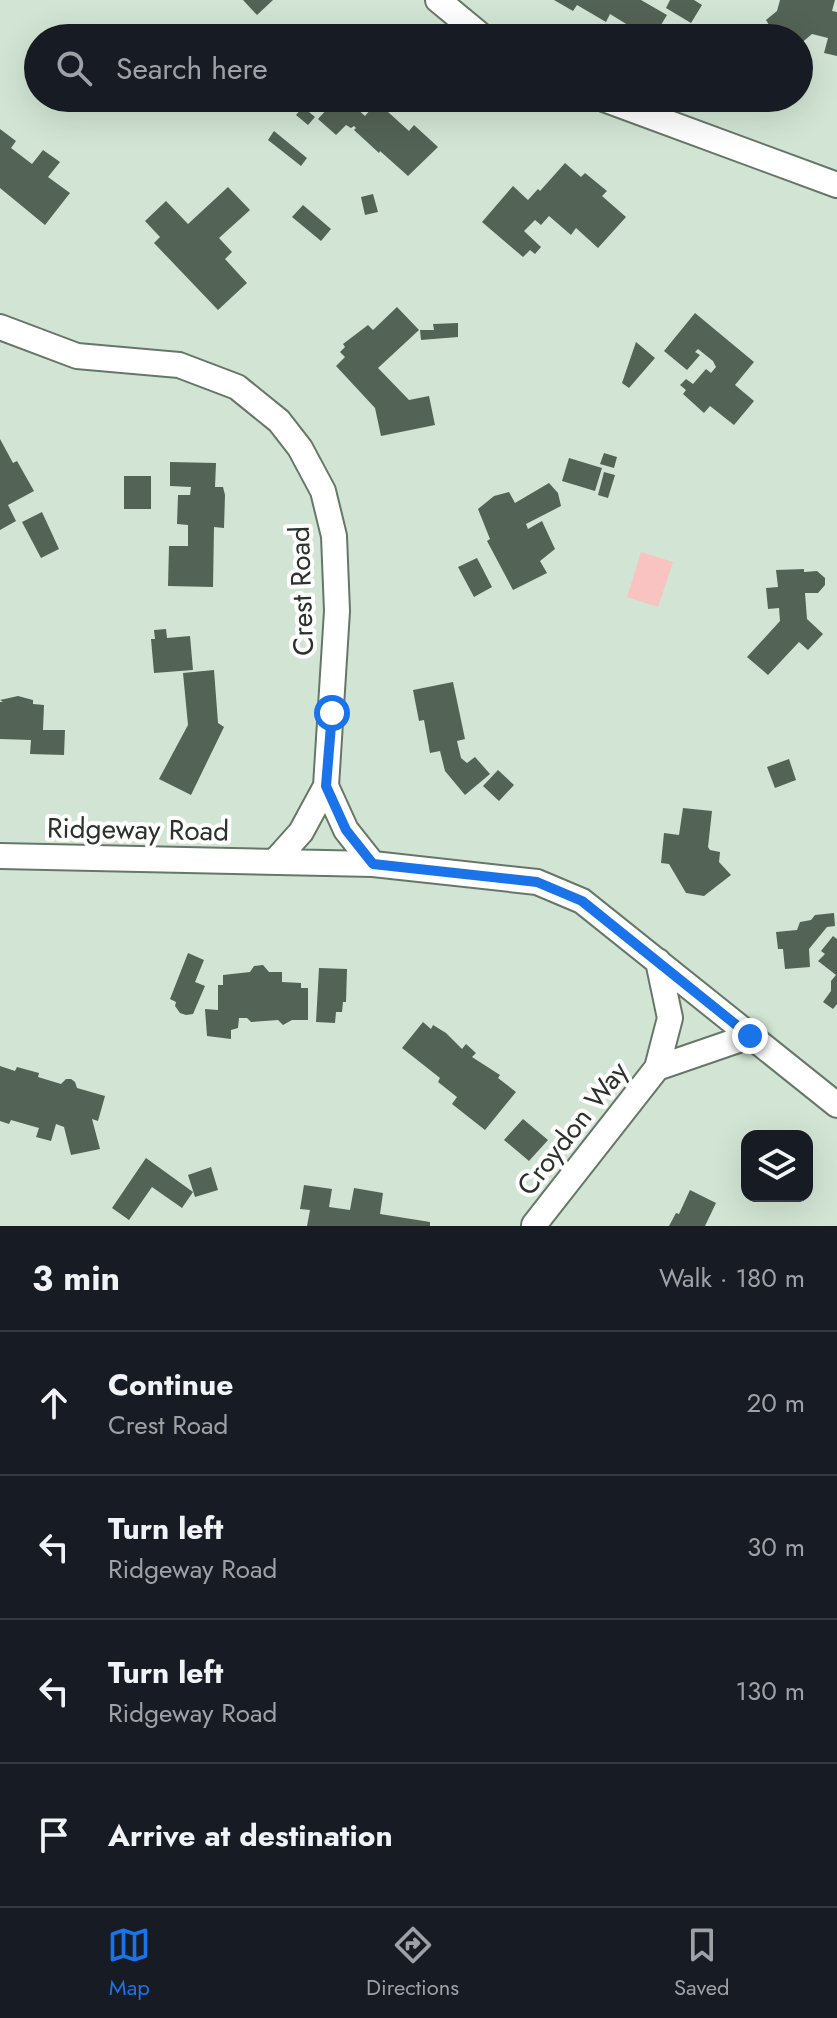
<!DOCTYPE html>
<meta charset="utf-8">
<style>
:root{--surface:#171b24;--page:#242831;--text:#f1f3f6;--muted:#9ea1a6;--line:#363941;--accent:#1a73e8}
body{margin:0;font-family:Jost,sans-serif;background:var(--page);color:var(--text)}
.controls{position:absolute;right:24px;bottom:24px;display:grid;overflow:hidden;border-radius:16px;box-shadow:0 8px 32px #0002}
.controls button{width:72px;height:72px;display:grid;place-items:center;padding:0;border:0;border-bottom:2px solid var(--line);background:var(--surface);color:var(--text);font:40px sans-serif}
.stop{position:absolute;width:24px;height:24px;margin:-18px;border:6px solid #1a73e8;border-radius:50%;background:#fff}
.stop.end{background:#1a73e8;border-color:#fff;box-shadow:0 2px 8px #0008}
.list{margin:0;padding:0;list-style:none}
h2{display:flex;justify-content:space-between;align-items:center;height:104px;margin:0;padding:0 32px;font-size:34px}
h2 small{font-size:26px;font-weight:400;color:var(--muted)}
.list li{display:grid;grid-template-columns:52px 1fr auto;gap:24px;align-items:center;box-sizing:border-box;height:144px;padding:0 32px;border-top:2px solid var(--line)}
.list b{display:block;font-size:30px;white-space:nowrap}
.list p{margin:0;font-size:26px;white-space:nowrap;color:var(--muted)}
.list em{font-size:26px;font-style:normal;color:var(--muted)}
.icon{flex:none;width:44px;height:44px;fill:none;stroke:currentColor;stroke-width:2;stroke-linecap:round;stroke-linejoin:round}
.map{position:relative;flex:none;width:837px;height:1226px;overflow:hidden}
.search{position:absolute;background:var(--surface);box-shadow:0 8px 32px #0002;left:24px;right:24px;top:24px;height:88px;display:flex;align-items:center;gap:20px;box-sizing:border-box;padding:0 28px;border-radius:44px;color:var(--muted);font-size:30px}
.sheet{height:680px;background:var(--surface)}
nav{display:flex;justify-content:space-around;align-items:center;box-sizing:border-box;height:112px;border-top:2px solid var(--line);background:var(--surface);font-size:22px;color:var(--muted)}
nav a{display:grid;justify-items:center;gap:4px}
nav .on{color:var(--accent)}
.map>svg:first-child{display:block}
.green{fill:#f8c3c0}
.building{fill:#536355}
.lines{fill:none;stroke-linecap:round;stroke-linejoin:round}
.minor-casing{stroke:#667768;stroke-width:28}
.minor{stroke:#fff;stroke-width:24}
.route{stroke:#1a73e8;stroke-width:10}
.labels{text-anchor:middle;stroke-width:8;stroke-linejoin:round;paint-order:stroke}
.street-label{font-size:28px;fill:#2b322c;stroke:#fff}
</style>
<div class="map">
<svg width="837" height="1226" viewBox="0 0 837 1226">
<rect width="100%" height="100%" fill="#d2e5d4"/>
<path class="green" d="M641 552 673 562 658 607 627 597Z"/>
<path class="building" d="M243 0H273L257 15Z
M554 0H641L667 15 653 38H649L610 14 606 22 577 5 573 11Z
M670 0H694L702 5 691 23 666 8Z
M780 0H835L832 11 837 12V56L824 53 828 38 812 34 799 45V38H777L766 20 777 11Z
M337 98H345L365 116 377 102 409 131 414 125 438 147 408 176 380 151 379 153 354 130 356 128 354 126 351 128 346 125 336 135 318 119Z
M303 107 315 117 308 125 296 115Z
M0 129 16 141 11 148 32 164 43 150 60 162 48 177 70 193 45 225 0 188Z
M274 131 307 158 301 166 268 140Z
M565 163 581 177 585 173 607 191 602 196 626 217 598 248 576 228 571 235 549 216 541 225 535 220 524 231 541 247 535 254 530 250 523 257 482 222 513 186 528 200 538 189 540 191Z
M228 187 250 210 219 238 232 252 225 259 247 283 218 310 154 243 160 237 145 221 166 201 188 224Z
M373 194 378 212 365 215 361 197Z
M303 205 331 229 321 241 292 217Z
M397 307 419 330 378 368 409 400 429 396 435 425 381 436 375 408 336 366 345 357 340 352 345 347 343 344 368 325 373 330Z
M695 313 754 362 735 385 754 401 734 425 710 406 704 413 683 394 686 390 680 385 686 379 693 384 706 369 711 373 716 367 713 361 698 349 695 352 700 355 687 370 664 351Z
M458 323V337L421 340 420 330H434L433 324Z
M636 342 655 358 629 388 622 383Z
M0 439 13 463 17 461 34 491 8 505 16 521 0 530Z
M604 453 617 457 614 468 600 464Z
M569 458 602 468 595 491 562 481Z
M170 462 216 463 215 487H223L225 495 224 528 214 527 213 587 168 586 169 546H188V525L177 524 178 495H190L191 487 170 486Z
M604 472 615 475 608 498 598 495Z
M124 476H151V509H124Z
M549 483 558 493 561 506 526 524 528 529 542 521 555 549 540 561 547 573 513 590 487 541 490 539 478 509 494 496 509 492 515 503Z
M42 512 59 549 41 558 22 522Z
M477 558 492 587 474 597 458 567Z
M804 569V572L817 571 825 578V585L818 593H805L807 619 823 634 808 650 799 642 768 675 747 657 780 621 779 608 768 609 766 588 778 587 776 570Z
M166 629 167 638 190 636 193 670 154 673 151 639H155L154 630Z
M214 670 218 723 224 727 191 795 159 779 188 725 183 673Z
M453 682 465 739 457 741 461 758 467 763 475 757 490 774 465 795 445 771 440 751 430 753 424 720 419 721 413 690Z
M18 696 33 700V704L44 705 43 730H65L64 755 30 754 31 740 0 739V702H3L0 700Z
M789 759 796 780 775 788 767 767Z
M498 770 514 785 499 801 483 786Z
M683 808 712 811 708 847 710 850 720 852 719 862 731 875 704 896 686 893 669 864 661 863 664 833 679 835Z
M834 913 835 926 827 927 809 949 810 967 785 969 783 949H778L776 932 797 930 800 922 811 920 815 915Z
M833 936 837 939V1004L833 1009 823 1002 831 991V981L836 975 818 961 825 954 821 951Z
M188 953 204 960 195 982 205 986 193 1014 186 1015 180 1013 175 1006 176 1002 170 999Z
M263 965 269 972H282V982L301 983V988H308V1020H292L283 1025 278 1020 251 1022 247 1018H239L238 1028 231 1030V1039L207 1036 205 1009 218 1010V985H223V975L250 972 254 966Z
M319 968 347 969 346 1002H343L342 1012H336L335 1023 316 1022Z
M423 1022 431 1029 433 1025 446 1033 462 1049 466 1044 476 1053 472 1057 500 1075 498 1078 516 1092 485 1130 452 1104 457 1097 438 1082 440 1078 402 1048Z
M0 1066 15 1071 17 1067 39 1073 38 1077 61 1084 66 1079H71L75 1082 77 1088 105 1096 98 1121 92 1119 100 1149 71 1155 64 1127 56 1124 51 1141 36 1137 39 1128 11 1120 9 1124 0 1121Z
M523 1119 548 1140 529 1161 504 1140Z
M146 1158 193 1192 182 1208 152 1187 129 1220 112 1208Z
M211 1167 218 1190 195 1197 188 1175Z
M304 1185 332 1189 329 1207 350 1210 354 1188 383 1193 380 1214 430 1222V1226H307L310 1210 300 1209Z
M690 1190 716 1203 705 1226H669L676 1213 679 1214Z"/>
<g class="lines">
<defs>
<path id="minor" d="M438 0 484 38
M601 98 837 185
M0 327 77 356 179 365 237 387 279 421 300 448 323 491 334 536 337 611 326 786 301 832 275 861
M326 786 346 830 373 864
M0 856 373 864 537 882 582 901 837 1105
M657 1068 750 1036
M534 1225 657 1068 670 1018 658 961"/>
</defs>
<use href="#minor" class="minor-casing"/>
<use href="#minor" class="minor"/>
</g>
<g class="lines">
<path class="route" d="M332 713 326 786 346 830 373 864 537 882 582 901 750 1036"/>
</g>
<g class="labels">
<g class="street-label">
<text transform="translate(301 591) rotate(-92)" y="10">Crest Road</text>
<text transform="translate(138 829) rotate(1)" y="10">Ridgeway Road</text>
<text transform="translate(572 1128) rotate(-52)" y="10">Croydon Way</text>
</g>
</g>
</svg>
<div class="controls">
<button><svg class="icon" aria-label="layers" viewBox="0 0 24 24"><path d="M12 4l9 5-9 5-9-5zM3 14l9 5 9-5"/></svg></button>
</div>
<div class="stop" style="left:332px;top:713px"></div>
<div class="stop end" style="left:750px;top:1036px"></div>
<div class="search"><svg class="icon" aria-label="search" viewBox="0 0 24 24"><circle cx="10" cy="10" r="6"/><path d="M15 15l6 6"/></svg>Search here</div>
</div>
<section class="sheet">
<h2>3 min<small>Walk · 180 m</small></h2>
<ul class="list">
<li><svg class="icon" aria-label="ahead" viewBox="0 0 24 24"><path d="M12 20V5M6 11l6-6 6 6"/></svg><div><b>Continue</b><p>Crest Road</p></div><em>20 m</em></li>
<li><svg class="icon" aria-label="left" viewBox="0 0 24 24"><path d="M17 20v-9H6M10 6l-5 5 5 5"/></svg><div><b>Turn left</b><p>Ridgeway Road</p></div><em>30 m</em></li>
<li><svg class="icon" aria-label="left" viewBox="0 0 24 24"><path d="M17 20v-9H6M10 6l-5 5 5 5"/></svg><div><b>Turn left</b><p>Ridgeway Road</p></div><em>130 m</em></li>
<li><svg class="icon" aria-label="arrive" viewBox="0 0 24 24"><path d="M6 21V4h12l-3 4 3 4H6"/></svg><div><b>Arrive at destination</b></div></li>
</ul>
</section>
<nav>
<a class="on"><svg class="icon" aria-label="map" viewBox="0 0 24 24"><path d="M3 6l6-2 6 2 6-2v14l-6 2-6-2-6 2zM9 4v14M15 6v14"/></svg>Map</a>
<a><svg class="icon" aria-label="directions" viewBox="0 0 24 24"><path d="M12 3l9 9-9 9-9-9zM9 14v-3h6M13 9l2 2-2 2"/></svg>Directions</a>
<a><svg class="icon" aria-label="saved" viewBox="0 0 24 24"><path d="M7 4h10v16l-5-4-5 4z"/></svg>Saved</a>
</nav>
